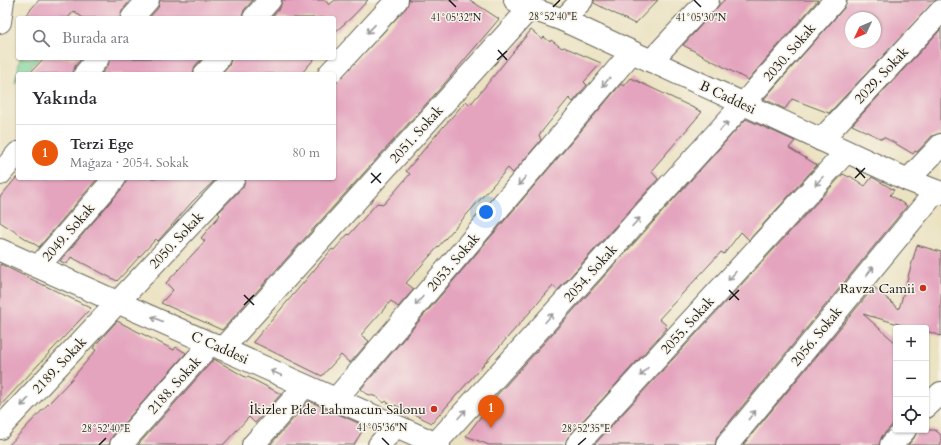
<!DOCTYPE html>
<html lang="tr">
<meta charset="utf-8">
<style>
:root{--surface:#fff;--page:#f7f7f7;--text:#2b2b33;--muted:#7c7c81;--line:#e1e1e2;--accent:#ea580c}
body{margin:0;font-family:Cardo,serif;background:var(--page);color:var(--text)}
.controls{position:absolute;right:12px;bottom:12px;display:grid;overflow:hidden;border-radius:4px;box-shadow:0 1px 3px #0004}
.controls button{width:36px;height:36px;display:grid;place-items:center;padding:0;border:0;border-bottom:1px solid var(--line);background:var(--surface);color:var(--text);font:20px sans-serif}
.compass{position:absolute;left:845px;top:12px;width:36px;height:36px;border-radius:50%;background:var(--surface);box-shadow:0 1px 3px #0004;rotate:226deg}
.you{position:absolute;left:486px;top:212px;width:14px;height:14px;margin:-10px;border:3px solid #fff;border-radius:50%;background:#1a73e8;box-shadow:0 0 0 6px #1a73e833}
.badge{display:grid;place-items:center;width:26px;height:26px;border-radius:50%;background:var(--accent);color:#fff;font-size:13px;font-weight:700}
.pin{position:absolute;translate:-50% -33px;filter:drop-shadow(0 1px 2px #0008)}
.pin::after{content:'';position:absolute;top:21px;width:14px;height:12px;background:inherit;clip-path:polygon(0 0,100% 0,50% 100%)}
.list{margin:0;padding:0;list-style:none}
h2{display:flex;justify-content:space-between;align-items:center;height:52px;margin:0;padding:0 16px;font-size:17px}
h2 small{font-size:13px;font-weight:400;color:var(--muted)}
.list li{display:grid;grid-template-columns:26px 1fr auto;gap:12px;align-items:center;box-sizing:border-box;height:56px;padding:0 16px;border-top:1px solid var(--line)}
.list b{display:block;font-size:15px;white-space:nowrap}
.list p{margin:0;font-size:13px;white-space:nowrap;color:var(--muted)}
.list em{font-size:13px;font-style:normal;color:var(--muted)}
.icon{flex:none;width:22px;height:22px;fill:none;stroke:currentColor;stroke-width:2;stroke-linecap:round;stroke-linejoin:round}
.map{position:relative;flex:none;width:941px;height:445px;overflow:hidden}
.search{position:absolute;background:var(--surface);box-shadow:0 1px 3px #0004;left:16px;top:16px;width:320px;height:44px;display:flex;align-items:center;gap:10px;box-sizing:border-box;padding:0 14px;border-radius:4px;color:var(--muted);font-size:15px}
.panel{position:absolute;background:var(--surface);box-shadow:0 1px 3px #0004;left:16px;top:72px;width:320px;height:108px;border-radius:4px}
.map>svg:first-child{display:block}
.green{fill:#78d298;stroke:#4a775a}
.building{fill:#e4a4be;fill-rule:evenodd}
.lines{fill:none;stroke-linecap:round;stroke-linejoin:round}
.minor-casing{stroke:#646156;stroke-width:24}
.major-casing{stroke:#646156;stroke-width:24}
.minor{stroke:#fff;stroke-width:22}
.major{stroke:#fff;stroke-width:22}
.oneway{stroke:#999}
.ticks{fill:none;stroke:#1c1c1c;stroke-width:1.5}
.poi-dot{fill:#c8321e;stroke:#f7f3e8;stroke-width:1.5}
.labels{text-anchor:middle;stroke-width:3;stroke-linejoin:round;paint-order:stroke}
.street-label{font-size:14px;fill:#1c1c1c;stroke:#f7f3e8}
.poi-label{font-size:14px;fill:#1c1c1c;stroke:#f7f3e8;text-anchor:end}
.ticks-label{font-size:10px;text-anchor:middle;fill:#1c1c1c;stroke:#f7f3e8;stroke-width:3;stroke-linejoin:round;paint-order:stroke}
</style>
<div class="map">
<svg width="941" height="445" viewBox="0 0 941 445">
<rect width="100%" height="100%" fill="#f7f3e8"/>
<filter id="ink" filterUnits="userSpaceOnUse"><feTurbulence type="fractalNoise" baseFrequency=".025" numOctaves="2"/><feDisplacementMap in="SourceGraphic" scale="8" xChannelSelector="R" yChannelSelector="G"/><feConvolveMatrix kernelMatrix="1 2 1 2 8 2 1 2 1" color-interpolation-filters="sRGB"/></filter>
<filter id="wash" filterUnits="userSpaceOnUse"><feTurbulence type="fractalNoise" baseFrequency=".012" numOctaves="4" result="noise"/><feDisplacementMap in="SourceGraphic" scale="16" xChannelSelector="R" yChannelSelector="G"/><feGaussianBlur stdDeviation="0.9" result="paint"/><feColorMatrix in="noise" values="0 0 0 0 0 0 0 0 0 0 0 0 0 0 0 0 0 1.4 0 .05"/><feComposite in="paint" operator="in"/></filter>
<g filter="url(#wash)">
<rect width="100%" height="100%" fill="#ebe2c1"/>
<path class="green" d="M20 58H39L24 74H18V80L15 83Z"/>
<g id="blocks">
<path class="building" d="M39 0H131L122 10 120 18H83L74 11 68 18H23Z
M160 0H253L244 10 242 18H149L158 8Z
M282 0H325L329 5 335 0H368L353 16 334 33V18H271L280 8Z
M409 0H470L499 19 445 83 222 330 161 303 173 290 166 283 205 241 201 238 220 215 218 213 243 187 246 178H334V85L406 8Z
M594 0H658L635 24 594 3Z
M724 0H818L748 80 683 45Z
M847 0H936L829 113 792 99 785 109 766 100 764 99 844 8ZM851 18H875V42H851Z
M941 29V133L932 136 917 152 915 151 913 154 893 142 883 137 882 139 852 125Z
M531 30 542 39 544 37 550 42 551 40 562 48 564 47 601 63 584 82 587 85 573 102 569 98 539 135 541 140 513 173 508 168 406 283 414 289 398 307 391 301 361 335 369 341 350 363 341 355 322 376 253 342 332 249 334 250 348 234 349 235 377 203 384 204 410 174 406 171 436 135 466 101 470 105Z
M44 58H82L75 66 73 74H29Z
M110 58H202L195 66 193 74H101L108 66Z
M231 58H315L301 74H222L229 66Z
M631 78 702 112 651 171 658 179 558 290 553 286 432 423 395 405 393 407 386 401 384 403 377 397 367 394 361 389 621 84 624 86Z
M746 119 795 141 789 148 817 165 749 240 741 232 724 254 721 252 659 319 666 325 665 327 667 328 568 437 565 445H489L466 436 498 394Z
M843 174 849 177 850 176 865 186 872 177 894 190 890 195 907 206 717 437 715 445H594Z
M16 178H98L39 247 0 222V197Z
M127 178H217L192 202 158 241 156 239 117 281 71 257 67 264 60 261 124 186Z
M917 245 941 252V336L926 331V328H913L863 314 896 343V421L882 436 879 445H743L874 287 899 309Z
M0 264 91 308 0 406Z
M117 321 174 350 176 347 186 353 112 437 109 445H9L70 381 96 350 93 348Z
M214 359 247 378 248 377 281 394 255 423 249 417 223 445H138Z
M309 401 365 426 354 445H270Z
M917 430H935L941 435V445H908L914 438Z"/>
</g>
</g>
<g filter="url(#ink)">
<use href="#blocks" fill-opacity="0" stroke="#646156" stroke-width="1"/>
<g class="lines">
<defs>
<path id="minor" d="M132 18 148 0
M254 18 270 0
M563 20 582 0
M0 22 3 0
M651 61 708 0
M85 74 98 58
M205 74 219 58
M329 74 397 0
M821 140 941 11
M0 174 18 153
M908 180 941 145
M0 250 439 445
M38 267 115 178
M222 349 530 8
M336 399 632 52
M926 407 941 393
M0 428 234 178
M436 443 744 103 835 0
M121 445 211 343
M253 445 305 386
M379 445 396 426
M577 445 846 152
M727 445 936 191
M891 445 905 430"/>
<path id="major" d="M515 0 530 8 563 20 908 180 941 193"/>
</defs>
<use href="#minor" class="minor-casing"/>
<use href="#major" class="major-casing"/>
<use href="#minor" class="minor"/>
<use href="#major" class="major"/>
</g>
<defs><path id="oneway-shaft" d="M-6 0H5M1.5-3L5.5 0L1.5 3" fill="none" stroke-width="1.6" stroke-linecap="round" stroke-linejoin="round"/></defs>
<g class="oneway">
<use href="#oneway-shaft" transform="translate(371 29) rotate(133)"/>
<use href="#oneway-shaft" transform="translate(606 82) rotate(131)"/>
<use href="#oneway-shaft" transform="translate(724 126) rotate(-48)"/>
<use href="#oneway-shaft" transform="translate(522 181) rotate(131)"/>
<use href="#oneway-shaft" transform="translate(819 181) rotate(132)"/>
<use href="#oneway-shaft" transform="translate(636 222) rotate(-48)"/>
<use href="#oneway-shaft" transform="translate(870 271) rotate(-51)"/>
<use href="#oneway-shaft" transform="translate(732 276) rotate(132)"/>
<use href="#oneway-shaft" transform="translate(419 301) rotate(131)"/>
<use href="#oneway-shaft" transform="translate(549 318) rotate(-48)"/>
<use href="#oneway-shaft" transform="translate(157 319) rotate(-156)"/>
<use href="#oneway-shaft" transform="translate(644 372) rotate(132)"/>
<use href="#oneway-shaft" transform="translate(276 373) rotate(-156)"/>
<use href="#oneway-shaft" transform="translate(25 402) rotate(133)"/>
<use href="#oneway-shaft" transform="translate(462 414) rotate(-48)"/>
<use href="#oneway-shaft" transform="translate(752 415) rotate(-51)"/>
</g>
</g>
<path class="ticks" d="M449 0 456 7M694 0 701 7M553 7 560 0M498 50 507 60M497 60 507 51M856 168 865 178M371 173 381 183M855 178 865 168M371 183 381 173M729 290 739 300M244 295 254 305M729 300 739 290M244 305 254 295M382 438 389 445M99 445 106 438M578 445 586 438"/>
<g class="poi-dot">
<circle cx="923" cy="288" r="4"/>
<circle cx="434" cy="409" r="4"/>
</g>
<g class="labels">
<g class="street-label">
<text transform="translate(789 52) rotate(-49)" y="5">2030. Sokak</text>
<text transform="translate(881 75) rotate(-47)" y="5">2029. Sokak</text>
<text transform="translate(728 97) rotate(25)" y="5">B Caddesi</text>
<text transform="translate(416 134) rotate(-48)" y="5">2051. Sokak</text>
<text transform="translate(68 232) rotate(-49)" y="5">2049. Sokak</text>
<text transform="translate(176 240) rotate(-47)" y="5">2050. Sokak</text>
<text transform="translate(453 262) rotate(-49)" y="5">2053. Sokak</text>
<text transform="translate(590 273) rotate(-48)" y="5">2054. Sokak</text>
<text transform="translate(687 325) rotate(-48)" y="5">2055. Sokak</text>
<text transform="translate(816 336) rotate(-51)" y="5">2056. Sokak</text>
<text transform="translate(220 347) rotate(24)" y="5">C Caddesi</text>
<text transform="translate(59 365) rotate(-47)" y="5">2189. Sokak</text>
<text transform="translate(174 385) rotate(-48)" y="5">2188. Sokak</text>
</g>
<g class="poi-label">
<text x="915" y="293">Ravza Camii</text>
<text x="426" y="414">İkizler Pide Lahmacun Salonu</text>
</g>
</g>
<g class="ticks-label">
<text x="553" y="20">28°52'40"E</text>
<text x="456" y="21">41°05'32"N</text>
<text x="701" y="21">41°05'30"N</text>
<text x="382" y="431">41°05'36"N</text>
<text x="106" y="432">28°52'40"E</text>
<text x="586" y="432">28°52'35"E</text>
</g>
</svg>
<div class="controls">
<button>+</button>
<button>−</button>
<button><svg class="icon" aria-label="locate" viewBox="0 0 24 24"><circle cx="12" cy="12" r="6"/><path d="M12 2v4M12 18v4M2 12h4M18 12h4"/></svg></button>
</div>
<svg class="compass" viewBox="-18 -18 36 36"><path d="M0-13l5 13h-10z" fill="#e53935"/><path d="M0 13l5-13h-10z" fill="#7c7c81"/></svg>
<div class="you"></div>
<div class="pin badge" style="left:491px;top:428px">1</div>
<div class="search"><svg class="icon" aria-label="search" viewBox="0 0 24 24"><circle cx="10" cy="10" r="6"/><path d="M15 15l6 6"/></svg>Burada ara</div>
<section class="panel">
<h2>Yakında<small></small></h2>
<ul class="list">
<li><span class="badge">1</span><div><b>Terzi Ege</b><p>Mağaza · 2054. Sokak</p></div><em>80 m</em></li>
</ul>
</section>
</div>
